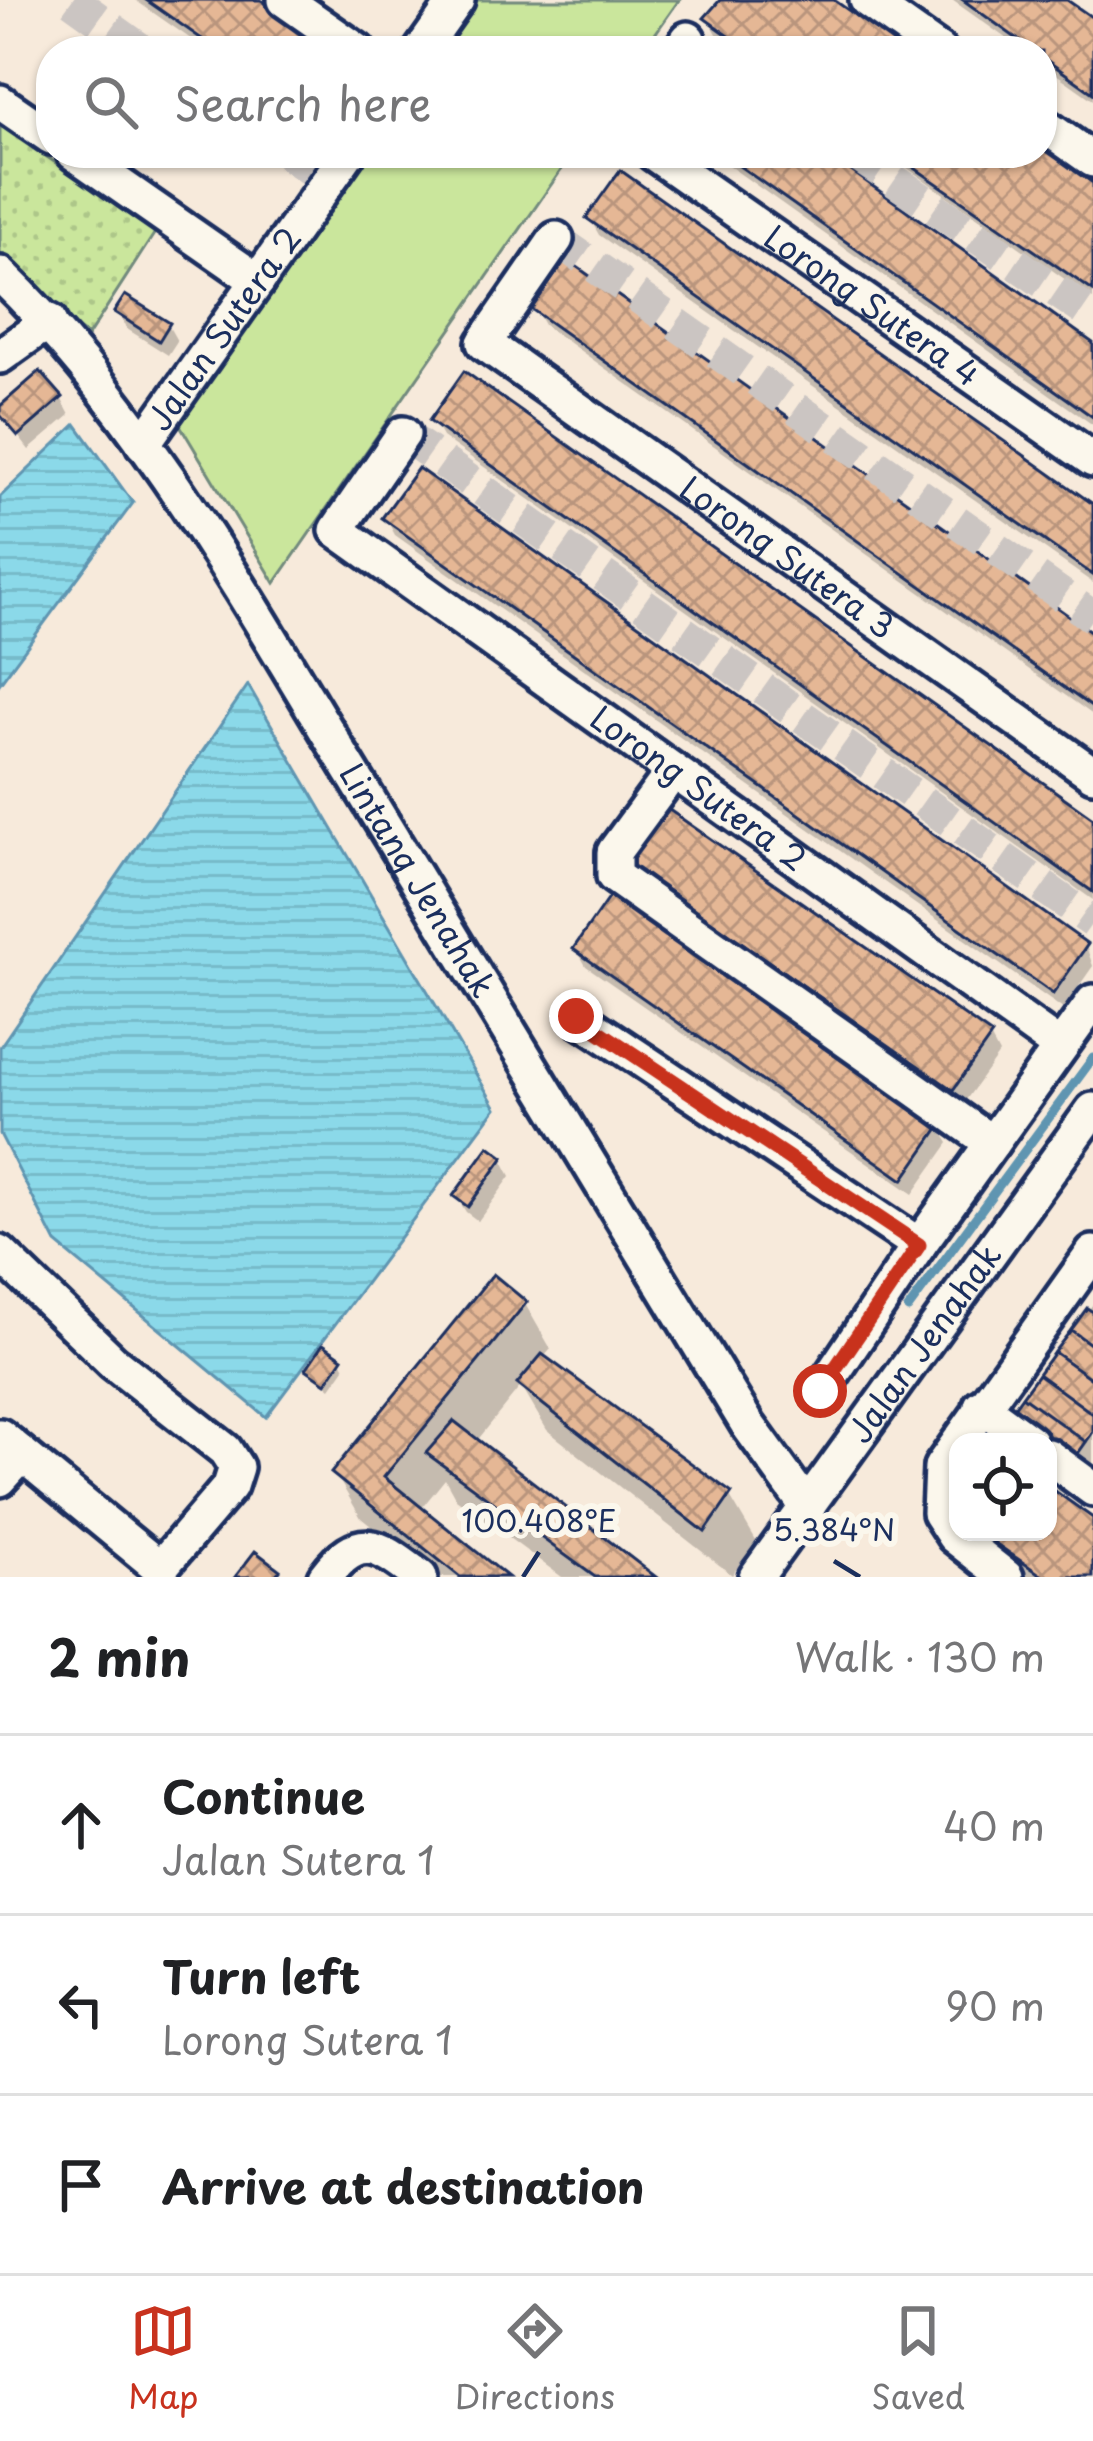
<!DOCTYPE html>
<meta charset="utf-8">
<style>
:root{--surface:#fff;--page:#f6f6f6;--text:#202124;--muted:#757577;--line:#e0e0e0;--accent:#c8321e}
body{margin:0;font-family:"Playpen Sans",sans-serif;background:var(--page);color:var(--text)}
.controls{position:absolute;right:36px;bottom:36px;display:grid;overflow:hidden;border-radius:24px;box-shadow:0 3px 9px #0004}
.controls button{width:108px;height:108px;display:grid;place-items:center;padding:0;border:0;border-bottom:3px solid var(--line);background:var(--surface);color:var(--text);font:60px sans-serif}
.stop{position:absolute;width:36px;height:36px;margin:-27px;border:9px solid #c8321e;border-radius:50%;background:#fff}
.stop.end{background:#c8321e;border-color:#fff;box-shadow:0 3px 12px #0008}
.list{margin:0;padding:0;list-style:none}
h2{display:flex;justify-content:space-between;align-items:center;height:156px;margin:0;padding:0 48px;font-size:51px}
h2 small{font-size:39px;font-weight:400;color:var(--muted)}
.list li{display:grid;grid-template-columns:78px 1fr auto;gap:36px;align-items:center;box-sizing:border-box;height:180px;padding:0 48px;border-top:3px solid var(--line)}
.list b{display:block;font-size:45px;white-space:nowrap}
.list p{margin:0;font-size:39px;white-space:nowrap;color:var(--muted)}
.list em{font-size:39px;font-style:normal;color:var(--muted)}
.icon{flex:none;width:66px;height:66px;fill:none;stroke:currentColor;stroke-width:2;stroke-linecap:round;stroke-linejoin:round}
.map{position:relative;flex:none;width:1093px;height:1577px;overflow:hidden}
.search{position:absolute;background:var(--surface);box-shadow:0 3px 9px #0004;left:36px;right:36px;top:36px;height:132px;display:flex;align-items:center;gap:30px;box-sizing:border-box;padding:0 42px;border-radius:48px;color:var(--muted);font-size:45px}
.sheet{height:696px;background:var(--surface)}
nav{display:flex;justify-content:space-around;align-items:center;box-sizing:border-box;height:168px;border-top:3px solid var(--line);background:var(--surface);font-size:33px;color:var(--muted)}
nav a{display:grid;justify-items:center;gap:6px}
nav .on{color:var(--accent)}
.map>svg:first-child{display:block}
.grass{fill:#cae69c;stroke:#728a7d;stroke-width:3}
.park{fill:url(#park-dots);stroke:#728a7d;stroke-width:3}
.water{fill:url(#water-rules);stroke:#5e95b1;stroke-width:3}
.shadow{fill:#0003}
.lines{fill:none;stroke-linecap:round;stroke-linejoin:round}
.stream{stroke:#5e95b1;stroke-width:9}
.building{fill:url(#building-cross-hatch);stroke:#1b2f5e;stroke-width:3}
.minor-tunnel{stroke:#cbc5c2;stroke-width:33;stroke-dasharray:33 16;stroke-linecap:butt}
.minor-casing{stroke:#1b2f5e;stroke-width:42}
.minor{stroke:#fbf7ec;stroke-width:33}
.route{stroke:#c8321e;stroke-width:15}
.ticks{fill:none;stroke:#1b2f5e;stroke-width:4.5}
.labels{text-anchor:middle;stroke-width:12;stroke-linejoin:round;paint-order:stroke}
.street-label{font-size:33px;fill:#1b2f5e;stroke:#fbf7ec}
.ticks-label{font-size:30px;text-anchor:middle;fill:#1b2f5e;stroke:#fbf7ec;stroke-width:12;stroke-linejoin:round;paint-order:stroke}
</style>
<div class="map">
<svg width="1093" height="1577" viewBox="0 0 1093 1577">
<defs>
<pattern id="park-dots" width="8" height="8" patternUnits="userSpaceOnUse" patternTransform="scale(3)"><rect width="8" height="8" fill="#cae69c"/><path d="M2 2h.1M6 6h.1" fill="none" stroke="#adc689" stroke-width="1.8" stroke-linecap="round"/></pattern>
<pattern id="water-rules" width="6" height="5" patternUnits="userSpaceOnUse" patternTransform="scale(3)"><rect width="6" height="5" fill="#8bd9e9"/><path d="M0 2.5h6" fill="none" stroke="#77bbca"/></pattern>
<pattern id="building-cross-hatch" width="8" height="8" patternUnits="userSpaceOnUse" patternTransform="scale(3)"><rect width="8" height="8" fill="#e5b795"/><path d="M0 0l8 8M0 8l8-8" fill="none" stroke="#b9957d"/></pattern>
</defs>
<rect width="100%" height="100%" fill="#f7eadb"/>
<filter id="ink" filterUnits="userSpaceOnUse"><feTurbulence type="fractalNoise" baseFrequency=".00833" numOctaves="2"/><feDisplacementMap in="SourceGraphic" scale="24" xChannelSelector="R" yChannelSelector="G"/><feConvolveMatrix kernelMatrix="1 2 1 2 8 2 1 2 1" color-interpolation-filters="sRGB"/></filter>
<g filter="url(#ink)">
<path class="grass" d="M477 0H679L643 51H440Z
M365 153H573L275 583 174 415Z"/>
<path class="park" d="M0 125 156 231 88 336 0 271Z"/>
<path class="water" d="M76 424 133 503 0 683V497Z
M248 685 496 1108 266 1417 56 1243 0 1134V1047Z"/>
<path class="shadow" d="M135 0H255L328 51H208Z
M724 0H829L901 51H741L717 34 708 18Z
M952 0H1062L1093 22V100L1042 64V51H1024Z
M1042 151 1093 187V299L886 153Z
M711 153H821L1093 346V425Z
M590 219 1093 507V583L599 235Z
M535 309 1093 637V715L544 325Z
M117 312 168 325 177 341 168 355 127 329Z
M61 398 70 415 29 450 0 412Z
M433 421 1093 822V900L442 437Z
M386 518 1086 946 1093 966 1063 1009 395 535Z
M627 861 990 1037 999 1054 963 1104 636 877Z
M577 950 939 1127 949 1143 913 1194 586 966Z
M502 1159 511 1176 478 1221 466 1212 456 1196Z
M525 1304 551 1349 543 1358 729 1495 756 1541 732 1575 547 1430 521 1386 476 1442 651 1577H562L456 1499 445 1479 420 1510 504 1577H433L361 1518 335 1473Z
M1093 1304V1476L1010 1418Z
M341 1360 345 1368 331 1388 309 1369Z
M1048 1490 1093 1522V1577H1019L975 1532H1048Z"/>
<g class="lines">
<path class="stream" d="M908 1309 1093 1058"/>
</g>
<path class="building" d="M146 0H261L333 51H219Z
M720 0H834L906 51H750L704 18Z
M963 0H1067L1093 18V93L1042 57V51H1034Z
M1042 147 1093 183V291L893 153H1042Z
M721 153H826L1093 343V417Z
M620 170 1093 504V575L586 218Z
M566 259 1093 633V708L531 309Z
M125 295 170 323 159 341 114 312Z
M40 371 63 397 18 436 0 415V406Z
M464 371 1093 818V892L429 421Z
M418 468 1088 944 1053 994 382 518Z
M662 805 992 1035 953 1090 623 860Z
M611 894 941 1125 903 1180 573 949Z
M489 1146 504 1157 468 1207 453 1196Z
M493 1274 527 1302 384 1477 508 1577H460L331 1473Z
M1087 1308 1093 1312V1346L1071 1330Z
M1071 1330 1093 1346V1380L1054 1352Z
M323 1344 343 1358 326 1383 306 1369Z
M1054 1352 1093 1380V1414L1038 1374Z
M542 1354 732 1493 705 1532 517 1384Z
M1038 1374 1093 1414V1432L1086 1442 1022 1396Z
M1022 1396 1086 1442 1076 1456 1061 1458 1006 1418Z
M454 1421 656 1577H595L426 1453Z
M1048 1486 1093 1518V1577H1044L979 1532H1048Z
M255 1551 280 1570 274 1577H235Z"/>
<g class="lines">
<path class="minor-tunnel" d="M72 0 143 51
M287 153 328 182
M854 153 1093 316
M556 239 1093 617
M403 434 1093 922"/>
<defs>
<g id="minor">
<path d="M285 0 358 51"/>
<path d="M867 0 939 51"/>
<path d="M421 51 457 0"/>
<path d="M680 51 688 39"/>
<path d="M0 102 51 137"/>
<path d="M1042 124 1093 160"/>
<path d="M74 153 258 281"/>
<path id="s1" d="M653 153 1093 460"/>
<path id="s2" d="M556 239 484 343 1093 774"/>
<path id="s3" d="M0 274C143 412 248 602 351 771 483 989 616 1207 748 1425L808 1508"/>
<path d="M0 356 49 321"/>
<path id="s4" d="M403 434 337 530 1060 1047"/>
<path id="s5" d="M143 444 348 153"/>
<path d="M672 773 614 852V876L992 1143"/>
<path d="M576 1016 919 1245"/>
<path d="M0 1253 113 1362 225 1450 236 1467 230 1486 160 1568 0 1436"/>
<path d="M821 1391 919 1245 1093 1002"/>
<path d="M981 1406 1030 1442"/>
<path d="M1048 1456 1093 1489"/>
<path d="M0 1479 22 1455"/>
<path d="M325 1577C361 1529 380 1547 420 1577"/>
<path id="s6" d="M756 1577 1093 1110"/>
<path d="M1006 1577 954 1536 939 1513 941 1467 1093 1253"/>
</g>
</defs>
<use href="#minor" class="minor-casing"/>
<use href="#minor" class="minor"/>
</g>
</g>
<g class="lines" filter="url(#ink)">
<path class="route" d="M576 1016 919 1245 820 1391"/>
</g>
<path class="ticks" d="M834 1561 860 1577M523 1577 539 1552"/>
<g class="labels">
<g class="street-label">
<text dy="12" stroke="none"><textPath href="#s1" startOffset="267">Lorong Sutera 4</textPath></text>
<text dy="12" stroke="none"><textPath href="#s5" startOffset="141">Jalan Sutera 2</textPath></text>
<text dy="12" stroke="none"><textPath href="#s2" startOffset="498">Lorong Sutera 3</textPath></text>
<text dy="12" stroke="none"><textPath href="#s4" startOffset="561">Lorong Sutera 2</textPath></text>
<text dy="12" stroke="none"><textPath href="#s3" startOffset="738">Lintang Jenahak</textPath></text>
<text dy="12" stroke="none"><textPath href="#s6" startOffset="288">Jalan Jenahak</textPath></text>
</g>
</g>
<g class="ticks-label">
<text x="539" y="1532">100.408°E</text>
<text x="834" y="1541">5.384°N</text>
</g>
</svg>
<div class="controls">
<button><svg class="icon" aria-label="locate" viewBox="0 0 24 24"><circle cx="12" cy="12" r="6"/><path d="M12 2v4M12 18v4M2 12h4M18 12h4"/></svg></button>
</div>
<div class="stop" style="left:820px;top:1391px"></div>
<div class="stop end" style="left:576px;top:1016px"></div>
<div class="search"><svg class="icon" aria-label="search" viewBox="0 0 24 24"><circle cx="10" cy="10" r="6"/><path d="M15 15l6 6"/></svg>Search here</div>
</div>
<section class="sheet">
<h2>2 min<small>Walk · 130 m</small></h2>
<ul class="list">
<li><svg class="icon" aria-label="ahead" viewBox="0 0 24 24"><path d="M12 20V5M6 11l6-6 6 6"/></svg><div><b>Continue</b><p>Jalan Sutera 1</p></div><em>40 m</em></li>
<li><svg class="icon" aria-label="left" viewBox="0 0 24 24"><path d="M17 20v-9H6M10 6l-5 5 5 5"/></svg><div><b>Turn left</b><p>Lorong Sutera 1</p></div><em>90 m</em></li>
<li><svg class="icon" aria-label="arrive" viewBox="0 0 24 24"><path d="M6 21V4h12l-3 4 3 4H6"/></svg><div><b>Arrive at destination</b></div></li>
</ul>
</section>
<nav>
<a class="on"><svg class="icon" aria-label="map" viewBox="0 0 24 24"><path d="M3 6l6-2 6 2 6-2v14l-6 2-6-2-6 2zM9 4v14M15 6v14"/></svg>Map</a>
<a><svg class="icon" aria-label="directions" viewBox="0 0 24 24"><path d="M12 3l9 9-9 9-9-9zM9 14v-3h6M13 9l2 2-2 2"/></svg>Directions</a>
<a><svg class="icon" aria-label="saved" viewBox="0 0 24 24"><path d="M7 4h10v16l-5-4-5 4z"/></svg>Saved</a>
</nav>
